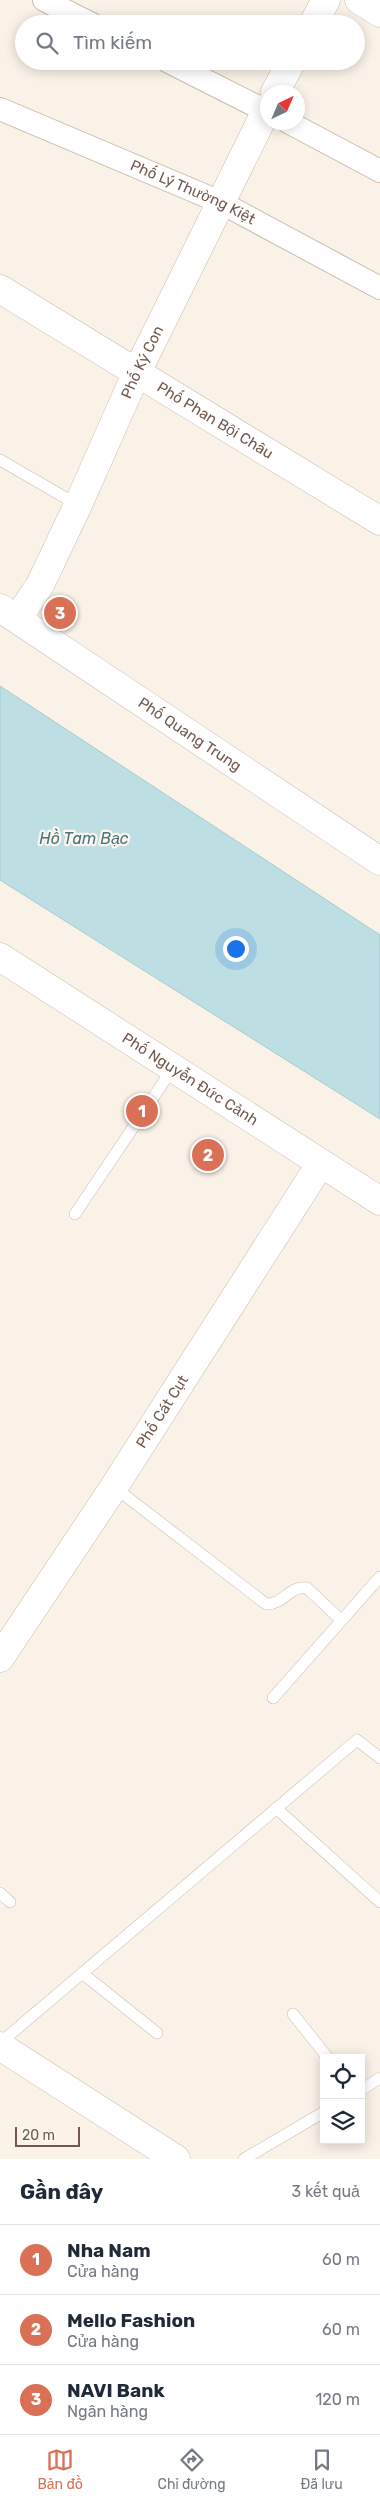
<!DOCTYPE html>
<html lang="vi">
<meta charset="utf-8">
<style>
:root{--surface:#fff;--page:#f2f2f3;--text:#1f2937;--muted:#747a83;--line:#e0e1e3;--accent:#da7056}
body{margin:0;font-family:Rubik,sans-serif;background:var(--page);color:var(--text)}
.controls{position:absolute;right:15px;bottom:15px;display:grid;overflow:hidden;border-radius:0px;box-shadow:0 2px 12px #0003}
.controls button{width:45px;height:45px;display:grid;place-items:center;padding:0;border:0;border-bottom:1px solid var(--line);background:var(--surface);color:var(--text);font:25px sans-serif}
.compass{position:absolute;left:260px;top:85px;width:45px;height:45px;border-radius:50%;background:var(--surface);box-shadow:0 2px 12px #0003;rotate:44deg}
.scale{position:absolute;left:15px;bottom:12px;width:65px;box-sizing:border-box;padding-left:5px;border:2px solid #72594d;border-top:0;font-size:14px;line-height:18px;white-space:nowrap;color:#72594d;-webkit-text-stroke:4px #fdf6ed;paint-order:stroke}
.you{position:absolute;left:235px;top:948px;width:18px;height:18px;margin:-12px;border:4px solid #fff;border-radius:50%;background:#1a73e8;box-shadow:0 0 0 8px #1a73e833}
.badge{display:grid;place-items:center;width:32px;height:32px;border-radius:50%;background:var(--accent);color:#fff;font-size:16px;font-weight:700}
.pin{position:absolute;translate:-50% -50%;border:2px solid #fff;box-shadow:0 1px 5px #0006}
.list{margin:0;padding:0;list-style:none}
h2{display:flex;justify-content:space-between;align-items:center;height:65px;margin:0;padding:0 20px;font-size:21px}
h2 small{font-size:16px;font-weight:400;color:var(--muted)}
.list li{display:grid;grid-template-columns:32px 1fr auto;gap:15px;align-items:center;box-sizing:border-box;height:70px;padding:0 20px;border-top:1px solid var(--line)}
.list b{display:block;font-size:19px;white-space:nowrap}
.list p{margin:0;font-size:16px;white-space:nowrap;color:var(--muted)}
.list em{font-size:16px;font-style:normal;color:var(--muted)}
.icon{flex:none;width:28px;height:28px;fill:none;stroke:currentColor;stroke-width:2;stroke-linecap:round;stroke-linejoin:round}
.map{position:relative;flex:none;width:380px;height:2159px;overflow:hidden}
.search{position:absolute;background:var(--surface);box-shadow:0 2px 12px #0003;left:15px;right:15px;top:15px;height:55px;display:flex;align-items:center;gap:12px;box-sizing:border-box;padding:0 18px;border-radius:28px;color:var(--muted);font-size:19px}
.sheet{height:275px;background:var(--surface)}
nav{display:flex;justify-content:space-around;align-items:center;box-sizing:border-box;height:70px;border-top:1px solid var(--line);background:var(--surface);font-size:14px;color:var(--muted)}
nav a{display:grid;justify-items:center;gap:2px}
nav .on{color:var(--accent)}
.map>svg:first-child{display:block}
.water{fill:#bddee3;stroke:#a4cdd3}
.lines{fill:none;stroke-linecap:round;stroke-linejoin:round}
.service-casing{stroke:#ccbaae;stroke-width:12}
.minor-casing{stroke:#ccbaae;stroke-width:24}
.tertiary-casing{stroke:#ccbaae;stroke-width:29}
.secondary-casing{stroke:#d0bcae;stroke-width:29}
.service{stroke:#fff;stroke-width:11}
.minor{stroke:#fff;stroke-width:22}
.tertiary{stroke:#fff;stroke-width:28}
.secondary{stroke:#fff;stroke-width:28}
.labels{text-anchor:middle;stroke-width:4.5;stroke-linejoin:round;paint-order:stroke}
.street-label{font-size:15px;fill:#72594d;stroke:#fdf6ed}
.water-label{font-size:16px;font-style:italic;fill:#46757d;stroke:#fdf6ed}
</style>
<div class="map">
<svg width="380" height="2159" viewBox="0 0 380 2159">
<rect width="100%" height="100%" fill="#faf2e7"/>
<path class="water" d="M0 686 380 935V1119L0 880Z"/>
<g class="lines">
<defs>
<path id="service" d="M0 460 78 505
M75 1214 173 1068
M114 1487 266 1604C283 1605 290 1585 307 1588L341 1620
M273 1698 380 1577
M276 1808 380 1902
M0 1893 10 1902
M82 1973 157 2033
M293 2014 328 2058
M0 2043 357 1740 380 1758
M361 2090 380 2078
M244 2159 324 2112"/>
<g id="minor">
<path d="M44 0 92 24"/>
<path d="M167 61 268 112"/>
<path id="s1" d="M0 109 220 202 380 288"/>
<path d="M288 122 380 171"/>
</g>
<g id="tertiary">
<path d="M359 0 380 13"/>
<path d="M313 24 326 0"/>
<path d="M275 92 292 61"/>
<path id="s2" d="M0 289 380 521"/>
<path id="s3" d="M18 618 40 585 78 505 136 374 268 107"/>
<path id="s4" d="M0 1658 114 1487 321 1163"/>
</g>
<g id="secondary">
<path id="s5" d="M0 608 380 861"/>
<path id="s6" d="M0 957 380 1201"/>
<path d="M0 2046 176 2159"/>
</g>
</defs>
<use href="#service" class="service-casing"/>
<use href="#minor" class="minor-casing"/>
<use href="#tertiary" class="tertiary-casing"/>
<use href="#secondary" class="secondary-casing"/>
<use href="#service" class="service"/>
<use href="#minor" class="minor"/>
<use href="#tertiary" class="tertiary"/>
<use href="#secondary" class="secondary"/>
</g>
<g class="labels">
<g class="street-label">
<text dy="5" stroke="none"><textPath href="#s1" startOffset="210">Phố Lý Thường Kiệt</textPath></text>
<text dy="5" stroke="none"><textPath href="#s3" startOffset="285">Phố Ký Con</textPath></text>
<text dy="5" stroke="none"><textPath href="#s2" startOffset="252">Phố Phan Bội Châu</textPath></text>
<text dy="5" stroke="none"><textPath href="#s5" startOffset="228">Phố Quang Trung</textPath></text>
<text dy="5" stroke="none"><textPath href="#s6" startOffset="226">Phố Nguyễn Đức Cảnh</textPath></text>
<text dy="5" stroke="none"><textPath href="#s4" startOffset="295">Phố Cát Cụt</textPath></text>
</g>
<g class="water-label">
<text x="84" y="844">Hồ Tam Bạc</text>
</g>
</g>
</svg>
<div class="controls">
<button><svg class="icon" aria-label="locate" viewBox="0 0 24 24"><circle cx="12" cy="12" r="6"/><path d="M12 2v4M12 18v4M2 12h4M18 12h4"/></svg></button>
<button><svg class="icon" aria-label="layers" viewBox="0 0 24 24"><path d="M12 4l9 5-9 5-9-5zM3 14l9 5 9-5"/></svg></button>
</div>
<svg class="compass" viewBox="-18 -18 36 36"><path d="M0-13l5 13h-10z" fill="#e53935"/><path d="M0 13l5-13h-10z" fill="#747a83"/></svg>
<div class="scale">20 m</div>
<div class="you"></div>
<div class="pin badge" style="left:142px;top:1111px">1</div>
<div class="pin badge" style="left:208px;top:1155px">2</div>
<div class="pin badge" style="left:60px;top:613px">3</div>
<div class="search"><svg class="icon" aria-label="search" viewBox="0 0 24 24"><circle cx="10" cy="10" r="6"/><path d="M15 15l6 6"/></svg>Tìm kiếm</div>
</div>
<section class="sheet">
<h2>Gần đây<small>3 kết quả</small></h2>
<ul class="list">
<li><span class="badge">1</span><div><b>Nha Nam</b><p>Cửa hàng</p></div><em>60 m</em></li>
<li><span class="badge">2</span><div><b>Mello Fashion</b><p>Cửa hàng</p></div><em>60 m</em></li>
<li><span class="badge">3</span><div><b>NAVI Bank</b><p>Ngân hàng</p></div><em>120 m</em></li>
</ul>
</section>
<nav>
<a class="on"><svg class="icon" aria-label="map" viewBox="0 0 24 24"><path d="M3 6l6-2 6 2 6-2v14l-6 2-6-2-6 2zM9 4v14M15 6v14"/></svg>Bản đồ</a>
<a><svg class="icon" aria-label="directions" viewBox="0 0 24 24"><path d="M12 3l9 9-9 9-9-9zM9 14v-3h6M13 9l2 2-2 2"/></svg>Chỉ đường</a>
<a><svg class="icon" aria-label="saved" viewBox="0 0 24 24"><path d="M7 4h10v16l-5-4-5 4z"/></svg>Đã lưu</a>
</nav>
